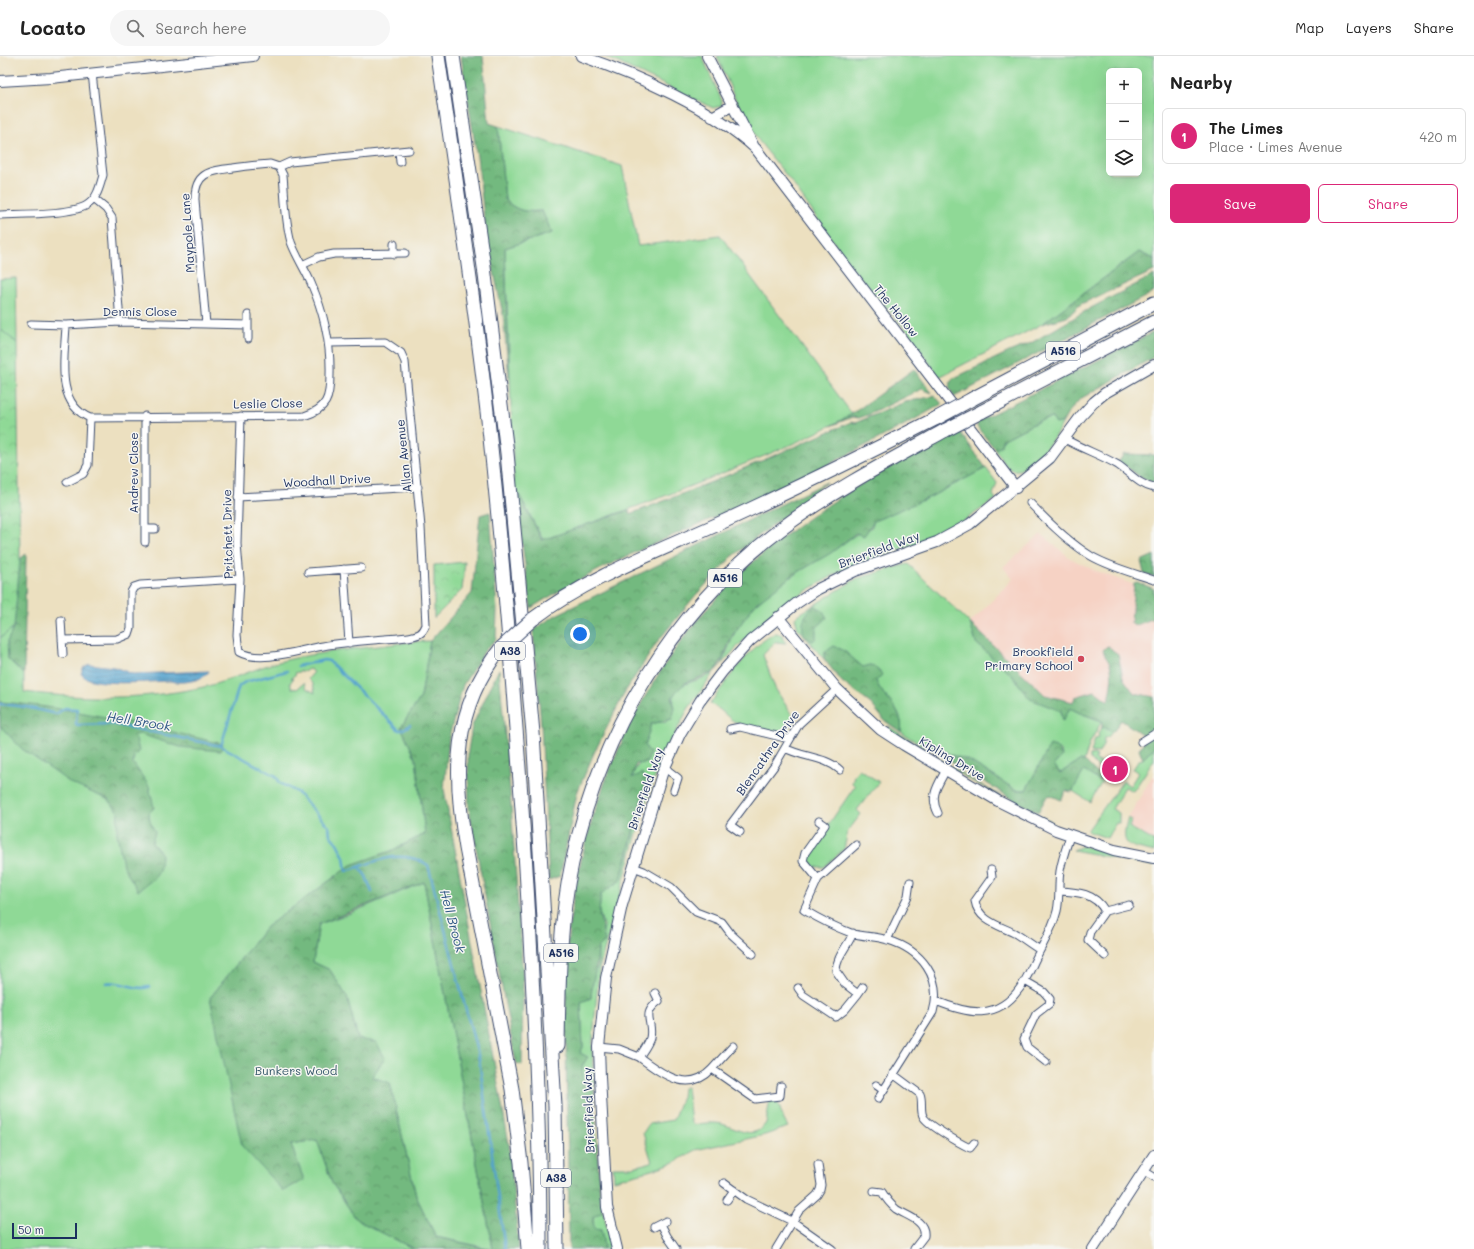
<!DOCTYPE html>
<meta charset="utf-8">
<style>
:root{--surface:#fff;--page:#f6f6f6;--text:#222;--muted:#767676;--line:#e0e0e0;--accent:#db2777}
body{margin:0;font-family:Mali,sans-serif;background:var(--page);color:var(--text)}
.controls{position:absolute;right:12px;top:12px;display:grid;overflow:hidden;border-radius:6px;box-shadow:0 4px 16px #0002}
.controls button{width:36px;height:36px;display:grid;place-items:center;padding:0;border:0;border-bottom:1px solid var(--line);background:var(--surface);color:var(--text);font:20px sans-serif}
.scale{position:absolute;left:12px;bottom:10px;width:65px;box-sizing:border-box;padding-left:4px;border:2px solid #1b2f5e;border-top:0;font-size:11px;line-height:14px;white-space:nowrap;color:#1b2f5e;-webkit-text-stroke:3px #f6f6f2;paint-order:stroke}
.you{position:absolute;left:580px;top:578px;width:14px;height:14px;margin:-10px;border:3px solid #fff;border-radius:50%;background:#1a73e8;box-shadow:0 0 0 6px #1a73e833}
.badge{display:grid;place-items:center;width:26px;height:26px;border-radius:50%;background:var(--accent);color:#fff;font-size:13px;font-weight:700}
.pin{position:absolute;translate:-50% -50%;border:2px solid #fff;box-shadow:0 1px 4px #0006}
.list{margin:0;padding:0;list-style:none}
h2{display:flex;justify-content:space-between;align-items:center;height:52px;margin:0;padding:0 16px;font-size:17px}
h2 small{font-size:13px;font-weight:400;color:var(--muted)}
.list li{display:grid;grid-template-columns:26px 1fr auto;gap:12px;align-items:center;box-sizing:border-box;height:56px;margin:0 8px 8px;padding:0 8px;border:1px solid var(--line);border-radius:6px}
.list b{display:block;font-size:15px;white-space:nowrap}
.list p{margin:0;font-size:13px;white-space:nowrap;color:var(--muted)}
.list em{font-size:13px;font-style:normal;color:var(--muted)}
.actions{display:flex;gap:8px;padding:12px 16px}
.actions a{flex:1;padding:9px 0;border:1px solid var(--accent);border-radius:6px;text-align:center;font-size:14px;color:var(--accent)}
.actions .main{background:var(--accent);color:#fff}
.icon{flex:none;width:22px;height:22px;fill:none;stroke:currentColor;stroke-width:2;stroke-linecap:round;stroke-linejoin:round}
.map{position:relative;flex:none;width:1154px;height:1193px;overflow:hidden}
header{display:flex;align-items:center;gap:24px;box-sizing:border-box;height:56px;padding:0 20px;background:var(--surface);border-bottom:1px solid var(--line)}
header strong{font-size:19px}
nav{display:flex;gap:22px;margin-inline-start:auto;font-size:14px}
.search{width:280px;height:36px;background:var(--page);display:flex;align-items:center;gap:10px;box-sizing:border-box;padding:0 14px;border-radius:22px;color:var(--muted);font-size:15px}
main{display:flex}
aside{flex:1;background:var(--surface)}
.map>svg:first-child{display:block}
.built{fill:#f6d2c4}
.green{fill:#8fd996;stroke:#55847a;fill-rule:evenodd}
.forest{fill:url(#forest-crowns);stroke:#47746e}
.park{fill:url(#park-crowns);stroke:#55847a}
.water{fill:url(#water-rules);stroke:#376896}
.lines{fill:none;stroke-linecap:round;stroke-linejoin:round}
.stream{stroke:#53a2cd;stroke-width:2.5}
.street-casing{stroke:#3a4a6d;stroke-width:9}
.secondary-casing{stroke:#3a4a6d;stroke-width:12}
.highway-casing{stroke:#3a4a6d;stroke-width:15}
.street{stroke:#fff;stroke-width:7}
.secondary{stroke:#fff;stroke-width:10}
.highway{stroke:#fff;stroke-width:13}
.highway-bridge-casing{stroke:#3a4a6d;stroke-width:15;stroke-linecap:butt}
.highway-bridge{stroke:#fff;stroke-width:13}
.poi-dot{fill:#d1495b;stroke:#f6f6f2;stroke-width:1.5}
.labels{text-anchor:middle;stroke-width:3;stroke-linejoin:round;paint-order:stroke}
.shield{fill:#f6f6f2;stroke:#5d6b8a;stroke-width:1}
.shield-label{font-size:11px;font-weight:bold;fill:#1b2f5e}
.street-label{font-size:12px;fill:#1b2f5e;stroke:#f6f6f2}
.poi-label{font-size:12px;fill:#1b2f5e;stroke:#f6f6f2;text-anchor:end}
.park-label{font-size:12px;fill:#385a6c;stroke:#f6f6f2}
.water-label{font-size:13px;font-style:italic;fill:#2f5785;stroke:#f6f6f2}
</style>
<header>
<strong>Locato</strong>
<div class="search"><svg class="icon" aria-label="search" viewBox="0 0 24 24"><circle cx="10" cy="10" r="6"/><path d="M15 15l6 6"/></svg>Search here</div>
<nav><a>Map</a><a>Layers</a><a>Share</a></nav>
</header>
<main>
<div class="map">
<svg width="1154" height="1193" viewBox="0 0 1154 1193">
<defs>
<pattern id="forest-crowns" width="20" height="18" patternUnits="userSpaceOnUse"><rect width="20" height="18" fill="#73b97f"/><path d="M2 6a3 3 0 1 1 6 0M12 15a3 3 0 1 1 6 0" fill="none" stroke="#5e976b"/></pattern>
<pattern id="park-crowns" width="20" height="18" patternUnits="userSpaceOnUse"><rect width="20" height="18" fill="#8fd996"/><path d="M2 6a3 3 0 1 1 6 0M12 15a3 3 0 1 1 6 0" fill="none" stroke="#7bbb84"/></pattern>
<pattern id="water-rules" width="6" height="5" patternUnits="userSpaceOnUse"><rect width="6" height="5" fill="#53a2cd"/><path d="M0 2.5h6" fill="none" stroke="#4484aa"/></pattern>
</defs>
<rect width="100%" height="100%" fill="#f6f6f2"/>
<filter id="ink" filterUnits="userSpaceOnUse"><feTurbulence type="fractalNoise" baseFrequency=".025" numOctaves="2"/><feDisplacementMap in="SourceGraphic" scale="8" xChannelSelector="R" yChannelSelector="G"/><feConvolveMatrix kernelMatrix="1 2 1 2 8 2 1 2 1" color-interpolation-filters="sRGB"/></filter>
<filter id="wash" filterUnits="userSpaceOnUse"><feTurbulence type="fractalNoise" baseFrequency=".012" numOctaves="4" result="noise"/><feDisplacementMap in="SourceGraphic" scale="16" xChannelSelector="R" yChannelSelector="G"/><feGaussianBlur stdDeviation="0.9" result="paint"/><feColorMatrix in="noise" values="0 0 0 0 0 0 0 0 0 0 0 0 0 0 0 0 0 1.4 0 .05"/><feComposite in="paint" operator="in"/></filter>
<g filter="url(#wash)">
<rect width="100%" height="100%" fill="#ece0c0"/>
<path class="built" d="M1041 478 1070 502 1096 515 1154 536V672L1045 639 970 567 1013 523 1003 511Z
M1154 717V785L1128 770 1132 764 1128 762Z"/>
<path class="green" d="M604 0H702L722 45 721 50 713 52Z
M717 0H1154V203L1139 196 1042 268 939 321 905 272 851 211 793 128 759 85 736 45ZM1109 15H1139V117H1109Z
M498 70 622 110 638 190 720 179 852 358C817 378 780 394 742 409 677 437 610 460 543 484L514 429 505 192 552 177 542 155C525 156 518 156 505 144Z
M16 222 17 287 0 273V223Z
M1052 362 1056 368 1063 366C1057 379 1028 423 1010 413 1004 409 999 398 995 393L1001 390 1002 384 1039 365Z
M986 412 997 427 993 439 996 443 953 472 936 481 843 514 806 535 772 559 740 588 714 616 688 653 660 706 642 759 599 913 592 994 594 1034 581 1027 582 1010 584 1007 580 997 583 991 581 946 591 942 593 919 598 910V892L604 871 599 856 601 838 621 823C627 803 634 782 636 760 638 729 619 724 650 697L645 690 651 667 666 666 675 652C666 624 699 628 714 616 725 608 730 583 738 571 744 563 749 553 757 547 778 526 805 513 830 497 846 487 852 478 871 472L874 465 930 441Z
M908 508 970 567 976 587 1011 618 1030 642 1061 655 1063 664 1070 652 1080 657 1102 665 1090 686 1084 705 1081 704 1060 717 1054 709 1062 700 1061 695 1050 690 1026 734H1016L968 704 922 690 901 676C905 654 883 643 876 625L882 618 874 610 863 612 843 594 825 596 824 603 798 573 795 562 798 559 856 523Z
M14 571 7 586 8 603 24 618V636C85 643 139 644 199 632 224 627 247 616 271 608 306 598 342 594 379 590 395 588 413 585 430 585L421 641 401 671 416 703 425 778 391 795 351 809 266 871 210 942 304 1124 290 1088 317 1084 332 1127 357 1164 414 1193H0V582ZM310 613 314 616 308 623 313 628 315 637 306 632 304 627 297 633 292 632 290 627 293 623 291 622 296 618 295 617Z
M776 577 782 579 786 587 775 586 763 599 775 632 795 664 784 676C769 676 749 675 735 666 725 660 721 652 710 648 726 626 751 588 776 577Z
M888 670C940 704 994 740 1051 765L1053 767C996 740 942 709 890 674Z
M1102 671 1112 676 1108 681 1104 682 1103 689 1099 697 1091 696 1095 682 1099 681 1098 677Z
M1154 691V704L1136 731 1133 735 1125 731 1112 753 1119 757V767H1116L1107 782 1087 775 1123 725 1130 730 1138 717 1133 713 1139 704 1143 703Z
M1094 698 1097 700 1095 704 1108 711 1103 718 1090 703V699Z
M859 713 879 726 857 754 861 758 848 775 844 793 824 811H813L808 803 809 797 855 730 852 727 854 719Z
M1084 715 1102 726 1090 746 1071 734Z
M1128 762 1132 764 1129 771 1154 785V796C1128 789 1119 792 1128 762Z
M1083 790 1154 808V810L1073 794Z
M424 826 493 1193 436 1181 416 1140 390 1027 372 1021 358 983 347 941 330 914 313 906 319 868 348 858Z
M687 1031 691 1066 694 1069C702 1067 714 1066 722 1068 738 1073 754 1085 766 1067L770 1043 777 1044 784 1064 788 1071 765 1079 695 1094 675 1106 649 1115 614 1124 613 1111H633L652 1106 643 1077 649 1068 673 1064 682 1041 683 1032Z
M603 1155 612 1193H603L604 1191 601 1174 594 1173 593 1161Z"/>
<path class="forest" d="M461 0H483L489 67 498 70 505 144C518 156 525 156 542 155L552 177 505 192 509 321 503 259 486 178 478 107Z
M1139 196 1154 203V215L1081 248 1067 261 1042 268Z
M1154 219V236L954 341 949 331 952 323 1009 296 1031 287 1089 253Z
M1154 276V301L1080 343 1068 357 1063 366 1056 368 1052 362 1039 365 1002 384 1001 390 995 393 977 371 978 365Z
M914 313 932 337 922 333 870 358 859 362 852 361 831 370 852 358Z
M935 340 942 348C882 382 821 413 759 442 682 476 602 507 531 552L514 429 542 484 629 454 630 458C705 430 778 398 851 366L855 367 905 346Z
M955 375 960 376 986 412 930 441 874 465 864 480 856 477 831 497 793 519 756 547 732 580 723 602 714 616 685 627 675 637 672 643 675 652 672 663 651 668 645 690 650 697 647 707 636 708 632 722 642 717 646 725 621 824 601 838 599 856 605 885 598 892C598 909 592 924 591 942L581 946 583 991 580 997 588 1001 582 1010 583 1022 581 1027 594 1034 600 1140 603 1155 593 1161 594 1173 601 1174 604 1191 603 1193H569C569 1121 566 1048 566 976 566 942 565 907 569 872 588 725 655 585 772 490 828 444 892 410 955 375Z
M1124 398 1154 399V427L1143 423 1119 405Z
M827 426 732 501 695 540 658 585 625 636 594 697 577 737 560 820 549 824 541 668 533 574 556 559Z
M490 456 497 554 496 583 485 594 463 629 449 681 444 733 509 1088 519 1193H493L424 826 319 868 313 906 330 914 347 941 358 983 376 986 385 1002 372 1021 390 1027 416 1140 436 1181 489 1193H414L357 1164 332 1127 317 1084 291 1088 304 1124 283 1135 242 1090 210 942 266 871 351 809 391 795 425 778 416 703 401 671 421 641 430 585 472 537 480 459Z
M26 498 24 618 8 603 7 586 14 571 20 503Z
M1154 499V521L1144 517 1141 505Z
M1137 526 1154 533V562L1134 570 1131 567 1134 527Z
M815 549 823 555 827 562 816 572V582L813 585 805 582C800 568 803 559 815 549Z
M970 567 1045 639 1073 646 1075 641 1095 635 1108 645C1110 634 1113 622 1111 612 1110 605 1105 602 1103 594L1107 590 1118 598 1123 622 1134 637 1154 641V691L1143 703 1139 694 1146 681 1121 664 1113 676 1102 671V665L1080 657 1070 652 1063 665 1061 655 1030 643 1011 618 976 587Z
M834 590 843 594 863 611 870 609 874 610 882 619 876 625C883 643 905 654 901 676L885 665 871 648 842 626 824 603 825 596Z
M499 613 510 735 523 923 522 1009 516 1007 469 753 468 695 472 670Z
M0 646C73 651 152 671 223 688L220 695 180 691 140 678 135 679 139 695 134 700 133 707 149 730 154 752 149 757 150 765 155 776 152 787 161 797C160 823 157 819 138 835L123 810 117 777 118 756 109 744 72 728 22 693 0 670Z
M923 688H930L953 700 968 704 1016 734H1026L1050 689 1056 691 1062 700 1054 709 1060 717 1081 704 1086 706 1101 721 1100 725 1084 715 1072 736 1066 735 1061 744 1050 739 1046 742 1038 756 1019 747Z"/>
<path class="park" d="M0 273 17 287 20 503 14 571 0 582Z
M465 506 462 534 434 562V509Z"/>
<path class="water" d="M89 608 114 611 133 618 209 615C205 625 180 628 171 625 152 625 92 632 81 618L83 612Z"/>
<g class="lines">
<path class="stream" d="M298 610 324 604 329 605 399 674H402L410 669
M287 615 245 626 239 630 221 690 276 720 280 727 297 736 329 771 330 779 337 787 344 801 346 815C373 807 400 791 428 809L479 1003 505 1193
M0 648 26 651 56 658 65 652 77 653 76 669 112 668 221 690
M359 811 366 820 372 836
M106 927C121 924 133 935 149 931"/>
</g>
</g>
<g filter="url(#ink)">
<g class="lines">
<defs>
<path id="street" d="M399 95 400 106
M279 111 290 106 409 94
M94 143 106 153 112 162 120 266
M0 159C20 158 71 159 87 149 97 143 100 130 103 119L92 17
M394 188V198
M302 209 319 201 334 198 405 197
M248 259V283
M31 268 66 269 120 266 248 269
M206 268 195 145C194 117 209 115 233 112 245 110 258 109 270 108L279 111
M66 269C65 300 54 347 90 362L304 360C327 353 330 342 330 319 331 286 324 257 311 227 305 213 296 200 291 186 285 165 285 141 283 119L279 111
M241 360 237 487 240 523 237 579 239 596C260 608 300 594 323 590 351 585 380 584 408 581 418 579 422 579 426 569L421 471 405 306 401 297 385 286 330 287
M1065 383C1082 393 1101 399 1118 409 1130 417 1139 429 1154 432
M67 426 83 418 88 409 90 362
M238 441 418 431
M1030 447C1048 466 1068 486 1091 500 1110 511 1133 517 1154 524
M145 473H155
M145 486V360
M344 513 349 587
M308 516 361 512
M61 564 63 598
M62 584 117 583 129 578 131 572V536L134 531 140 529 240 523
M730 673 740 671 789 683
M1141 686 1154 678
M785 692C803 702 825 700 840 714
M665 712 678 722 674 734
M938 757C929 740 938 729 946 714
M740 776 730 769 775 709 799 668 837 633
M856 789 818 823 804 854C819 863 835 871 851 877 863 881 876 880 888 884 921 894 943 921 933 956L878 1043
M633 811 644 815 671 831 696 856 722 866 731 878 753 898
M991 814 992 821 975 845C978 865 1001 870 1016 878 1024 883 1032 889 1040 894
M818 823 803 805 805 797 825 769 819 765
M1059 835C1078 836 1095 837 1105 855L1090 876 1088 884 1105 900
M1105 855 1129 849
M853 877C848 890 836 901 836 915L845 928 858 938 863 931
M887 884 908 840 910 826
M1025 925 1044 936 1050 943 1049 948 1036 958 1024 983 1027 991 1046 1006
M798 932 803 939 836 961 845 954 858 938
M936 945C968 958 997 965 1020 932 1027 923 1031 912 1036 902 1044 886 1053 872 1057 855 1060 842 1058 829 1060 815 1062 803 1066 792 1070 780
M599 991 619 993 639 1001C643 995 648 989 650 982 654 965 640 959 659 945L655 937
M639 1001C661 1017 688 1039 712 1013L755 1043 780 1040 781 1030
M712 1013 733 990
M893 1018 920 1038C923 1045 920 1054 923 1060 926 1068 961 1088 970 1092L974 1087
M876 1029 883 1034
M1144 1115 1154 1121
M724 1127 746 1143 792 1165 832 1193
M874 1135 882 1136C886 1143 890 1148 896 1153 906 1160 926 1164 924 1180L914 1193
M727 1144 734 1134
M661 1168 667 1180 676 1193
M654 1171 666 1165
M776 1193 799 1155 817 1139 820 1134 821 1129 818 1109"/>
<path id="secondary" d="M581 0C637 19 713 53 756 93L1016 432
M707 0 753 89
M0 25 51 22 253 0
M712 61 733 49
M778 561 837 633 881 674 904 689 998 745 1056 774 1114 794 1154 802
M617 1193 607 1151 600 1021 599 991 606 922 622 849 662 718 680 678 700 645 722 616 750 585 797 547 818 533 855 515 937 486 970 468 1050 402 1081 360 1094 346 1105 337 1154 309
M1093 1193 1154 1099"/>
<path id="highway" d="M438 0C456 121 474 242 488 364 504 507 515 652 525 796 533 928 540 1060 540 1193
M453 0 484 211 507 397 533 677 555 1050 557 1193
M972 343 1154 247
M981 356 1154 266
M533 563C587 522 654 497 716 469 791 435 864 399 937 362
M501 592C452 653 453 719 466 792L512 1033 521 1107 528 1193
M558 990C559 929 559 867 572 807 600 675 673 554 781 473 833 434 889 405 946 374"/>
</defs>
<use href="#street" class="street-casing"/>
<use href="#secondary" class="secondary-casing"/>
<use href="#highway" class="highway-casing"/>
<use href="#street" class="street"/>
<use href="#secondary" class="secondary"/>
<use href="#highway" class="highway"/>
<defs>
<path id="highway-bridge" d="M937 362 972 343
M946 374 981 356
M501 592 533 563"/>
</defs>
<use href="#highway-bridge" class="highway-bridge-casing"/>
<use href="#highway-bridge" class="highway-bridge"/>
</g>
</g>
<circle class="poi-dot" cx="1081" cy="603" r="4"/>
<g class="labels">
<g class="shield">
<rect x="1046" y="286" width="34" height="18" rx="3"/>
<rect x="708" y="513" width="34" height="18" rx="3"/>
<rect x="495" y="586" width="30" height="18" rx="3"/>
<rect x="544" y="888" width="34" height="18" rx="3"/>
<rect x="541" y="1113" width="30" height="18" rx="3"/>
</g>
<g class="shield-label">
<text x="1063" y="299">A516</text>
<text x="725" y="526">A516</text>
<text x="510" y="599">A38</text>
<text x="561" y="901">A516</text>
<text x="556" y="1126">A38</text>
</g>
<g class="street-label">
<text transform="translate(188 177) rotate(-94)" y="4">Maypole Lane</text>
<text transform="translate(896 255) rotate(51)" y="4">The Hollow</text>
<text x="140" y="260">Dennis Close</text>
<text transform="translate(268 348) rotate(-1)" y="4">Leslie Close</text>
<text transform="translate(404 400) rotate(-96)" y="4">Allan Avenue</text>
<text transform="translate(134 417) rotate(-90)" y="4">Andrew Close</text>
<text transform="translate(327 425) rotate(-3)" y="4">Woodhall Drive</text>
<text transform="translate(228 478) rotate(-91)" y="4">Pritchett Drive</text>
<text transform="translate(879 494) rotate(-20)" y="4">Brierfield Way</text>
<text transform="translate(768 697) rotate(-55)" y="4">Blencathra Drive</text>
<text transform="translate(952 703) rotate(31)" y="4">Kipling Drive</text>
<text transform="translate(646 733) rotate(-71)" y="4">Brierfield Way</text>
<text transform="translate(589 1054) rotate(-92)" y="4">Brierfield Way</text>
</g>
<g class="poi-label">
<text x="1073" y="600">Brookfield<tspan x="1073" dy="14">Primary School</tspan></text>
</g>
<g class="park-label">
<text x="296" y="1019">Bunkers Wood</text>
</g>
<g class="water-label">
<text transform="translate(139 665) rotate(9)" y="5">Hell Brook</text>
<text transform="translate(453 865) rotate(75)" y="5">Hell Brook</text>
</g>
</g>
</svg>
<div class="controls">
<button>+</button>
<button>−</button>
<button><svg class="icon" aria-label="layers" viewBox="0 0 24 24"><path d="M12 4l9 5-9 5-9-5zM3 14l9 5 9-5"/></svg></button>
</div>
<div class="scale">50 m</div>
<div class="you"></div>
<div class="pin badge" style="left:1115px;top:713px">1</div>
</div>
<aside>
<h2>Nearby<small></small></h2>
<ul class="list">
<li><span class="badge">1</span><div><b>The Limes</b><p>Place · Limes Avenue</p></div><em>420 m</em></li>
</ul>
<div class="actions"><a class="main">Save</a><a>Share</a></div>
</aside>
</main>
